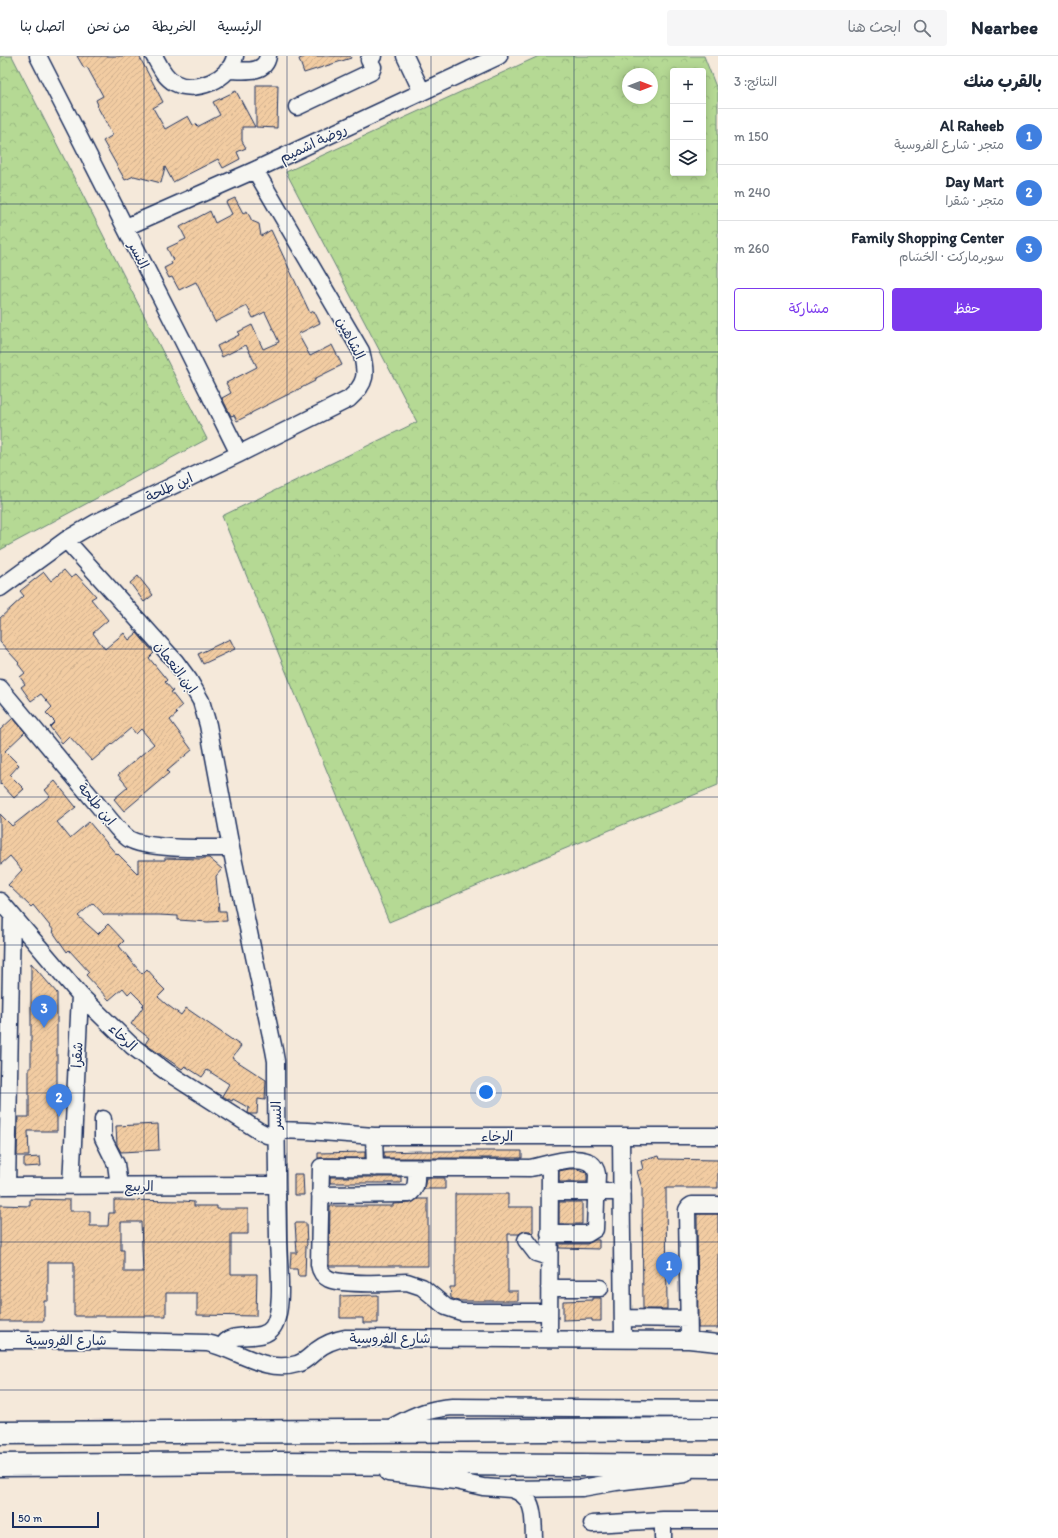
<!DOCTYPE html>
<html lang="ar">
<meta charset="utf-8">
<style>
:root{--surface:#fff;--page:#f6f6f7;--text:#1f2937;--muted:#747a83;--line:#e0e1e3;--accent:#7c3aed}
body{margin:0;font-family:Itim,"Playpen Sans Arabic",sans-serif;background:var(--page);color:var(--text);direction:rtl}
.controls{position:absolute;right:12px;top:12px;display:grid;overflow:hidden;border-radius:4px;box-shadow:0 2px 10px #0003}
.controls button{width:36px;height:36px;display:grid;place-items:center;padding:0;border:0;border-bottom:1px solid var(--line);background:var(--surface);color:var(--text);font:20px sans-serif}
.compass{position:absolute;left:622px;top:12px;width:36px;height:36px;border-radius:50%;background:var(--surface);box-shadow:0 2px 10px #0003;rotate:90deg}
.scale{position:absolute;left:12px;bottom:10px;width:87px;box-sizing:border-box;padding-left:4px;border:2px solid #1b2f5e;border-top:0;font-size:11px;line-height:14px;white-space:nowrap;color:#1b2f5e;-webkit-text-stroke:3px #f6f6f2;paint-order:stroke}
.you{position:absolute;left:486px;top:1036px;width:14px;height:14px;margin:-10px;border:3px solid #fff;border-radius:50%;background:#1a73e8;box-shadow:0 0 0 6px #1a73e833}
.badge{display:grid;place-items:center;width:26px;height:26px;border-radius:50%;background:var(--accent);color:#fff;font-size:13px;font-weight:700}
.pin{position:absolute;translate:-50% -33px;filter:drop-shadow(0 1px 2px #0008)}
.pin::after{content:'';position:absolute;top:21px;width:14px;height:12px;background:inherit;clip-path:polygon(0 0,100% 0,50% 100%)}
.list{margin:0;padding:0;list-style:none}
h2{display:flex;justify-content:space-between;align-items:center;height:52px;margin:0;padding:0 16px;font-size:17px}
h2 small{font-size:13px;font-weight:400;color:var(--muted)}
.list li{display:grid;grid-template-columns:26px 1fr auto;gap:12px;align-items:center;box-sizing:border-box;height:56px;padding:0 16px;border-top:1px solid var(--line)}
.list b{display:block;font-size:15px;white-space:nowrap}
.list p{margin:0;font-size:13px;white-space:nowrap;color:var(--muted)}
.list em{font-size:13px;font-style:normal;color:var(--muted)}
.actions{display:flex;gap:8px;padding:12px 16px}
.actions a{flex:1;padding:9px 0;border:1px solid var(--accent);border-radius:4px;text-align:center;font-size:14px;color:var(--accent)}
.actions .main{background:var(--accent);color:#fff}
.icon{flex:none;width:22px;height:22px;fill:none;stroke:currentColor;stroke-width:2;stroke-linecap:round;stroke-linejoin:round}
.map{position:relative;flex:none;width:718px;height:1482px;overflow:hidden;direction:ltr}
header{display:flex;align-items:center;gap:24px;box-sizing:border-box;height:56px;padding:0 20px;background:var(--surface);border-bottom:1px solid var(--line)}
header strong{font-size:19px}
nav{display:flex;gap:22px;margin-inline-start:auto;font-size:14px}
.search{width:280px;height:36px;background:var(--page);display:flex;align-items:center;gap:10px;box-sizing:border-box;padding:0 14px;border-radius:4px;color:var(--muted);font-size:15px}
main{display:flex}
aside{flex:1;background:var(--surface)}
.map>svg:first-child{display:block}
.forest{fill:url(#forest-crowns);stroke:#688479;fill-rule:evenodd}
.building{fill:url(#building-hatch);stroke:#1b2f5e;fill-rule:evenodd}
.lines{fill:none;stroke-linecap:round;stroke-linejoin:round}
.minor-casing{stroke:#1b2f5e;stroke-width:19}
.highway-casing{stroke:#1b2f5e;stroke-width:25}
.minor{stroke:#f6f6f2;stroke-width:16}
.highway{stroke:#f6f6f2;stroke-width:22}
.grid{fill:none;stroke:#1b2f5e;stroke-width:1;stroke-opacity:0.55}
.labels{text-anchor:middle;stroke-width:3;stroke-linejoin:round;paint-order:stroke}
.street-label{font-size:14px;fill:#1b2f5e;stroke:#f6f6f2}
</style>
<header>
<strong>Nearbee</strong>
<div class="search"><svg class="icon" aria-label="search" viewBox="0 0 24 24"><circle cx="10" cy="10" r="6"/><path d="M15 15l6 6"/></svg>ابحث هنا</div>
<nav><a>الرئيسية</a><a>الخريطة</a><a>من نحن</a><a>اتصل بنا</a></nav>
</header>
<main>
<aside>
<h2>بالقرب منك<small>النتائج: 3</small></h2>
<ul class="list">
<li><span class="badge" style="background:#3f7fe0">1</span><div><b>Al Raheeb</b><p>متجر · شارع الفروسية</p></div><em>150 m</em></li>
<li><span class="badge" style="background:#3f7fe0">2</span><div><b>Day Mart</b><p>متجر · شقرا</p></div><em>240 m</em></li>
<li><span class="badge" style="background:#3f7fe0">3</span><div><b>Family Shopping Center</b><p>سوبرماركت · الحُسَام</p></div><em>260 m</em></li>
</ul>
<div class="actions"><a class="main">حفظ</a><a>مشاركة</a></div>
</aside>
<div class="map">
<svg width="718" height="1482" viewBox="0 0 718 1482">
<defs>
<pattern id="forest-crowns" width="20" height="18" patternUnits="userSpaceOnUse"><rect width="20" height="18" fill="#b5d994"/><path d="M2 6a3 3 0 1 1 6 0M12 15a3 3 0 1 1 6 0" fill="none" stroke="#9bbb82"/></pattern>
<pattern id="building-hatch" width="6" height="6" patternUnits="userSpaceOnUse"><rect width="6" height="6" fill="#f2cca2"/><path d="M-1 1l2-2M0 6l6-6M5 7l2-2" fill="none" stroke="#cfb08e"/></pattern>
</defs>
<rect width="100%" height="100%" fill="#f5e9da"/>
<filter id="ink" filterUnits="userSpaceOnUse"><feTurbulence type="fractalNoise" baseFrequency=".025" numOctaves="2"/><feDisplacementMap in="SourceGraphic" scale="8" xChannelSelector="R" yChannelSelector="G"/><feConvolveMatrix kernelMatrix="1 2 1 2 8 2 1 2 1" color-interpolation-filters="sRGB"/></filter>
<g filter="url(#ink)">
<path class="forest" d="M0 0H12L207 383 0 494Z
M539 0H704L718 36V729L389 866 222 460 417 366 286 116ZM673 15H703V117H673ZM628 18H652V42H628Z"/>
<path class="building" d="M77 0H139L163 46 153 52 165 73 188 60 193 69 196 68 197 71 220 59 213 46 236 35 255 71H242V85L246 92 237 96 240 103 223 112 218 103 173 126 165 111 161 127 134 120 125 124 103 85 113 79 97 50 98 49 96 44 103 40 87 11 84 12Z
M307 0H350L351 2 304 17 299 3Z
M256 29H278L277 72 256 71Z
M235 142 243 157 247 155 252 165 259 168 261 180 271 174 310 257 314 255 320 267 298 278 310 300 332 289 342 309 314 323 315 325 251 357V358L237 365 234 359 231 360 222 342 231 337 226 327 257 311 246 289 222 301 217 290 239 279 238 276 252 269 263 293 279 286 265 256 253 262 247 250 215 266 196 226 179 234 172 221 169 222 164 212 172 208 171 206 173 204 167 192 186 183 180 171 210 155 215 167 232 158 226 146Z
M64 514 71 522 76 518 89 532 96 540 91 543 108 564 93 577 105 593 124 577 129 584 137 577 154 597 149 602 167 624 165 626 173 635 171 636 182 650 175 656 177 658 170 664 192 694 167 715 169 717 124 755 114 743 128 731 118 719 154 688 141 673 136 678 131 672 92 705 69 680 62 687 50 671 55 666 46 657 52 651 41 638 31 645 21 631 25 628 20 621 25 617 18 608 19 607 0 586V562L24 540 20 535 44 516 51 525Z
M138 520 153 539 144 546 130 527Z
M230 583 235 593 203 608 198 598Z
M13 662 25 676 5 695 19 709 10 719 24 733 14 742 1 728 0 729V674Z
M55 725 76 751 57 766 70 782 89 766 117 799 118 798 138 818V804H165V802L202 803 204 802H209L222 813 216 820 219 855H226L227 865 208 866 178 864V860L159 859H104L93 847 78 860 98 878 108 868 124 885 119 890 142 918 147 913 154 921 153 922 165 934 158 941 166 948 181 959 186 952 241 990 232 1002 266 1024 265 1044 258 1043 257 1058H250L248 1057 249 1052 233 1043 232 1045 222 1040 229 1028 207 1014 202 1021 185 1010 182 1013 145 988 149 982 131 968 143 951 142 950 144 948 131 935 128 938 123 932 109 944 86 919 89 916 69 894 67 896 53 876 54 875 33 849 31 851 8 829 22 814 10 800 0 809V758L12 770 50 740 45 734Z
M31 907 57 937V1075H28L29 1100H17L18 1061H29V1012H31Z
M158 1068 159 1094 121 1096 117 1089 116 1070Z
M421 1095H522V1102H384V1096Z
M365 1096V1102H318V1097Z
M659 1100 660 1103 718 1104V1132H666L667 1253H643L642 1132 637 1115 643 1113 641 1105Z
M40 1101 41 1110 24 1111V1102Z
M569 1113H577L586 1116 587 1120V1126H559V1115Z
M294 1118H303L304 1139H294Z
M330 1121H401V1127H330Z
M426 1122H445V1133H424Z
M455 1138H508V1151H533V1178L530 1175H525L519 1178H508V1235H518V1245H458L451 1242 450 1231H455Z
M30 1143 70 1144V1155H90V1170H108L109 1157H114V1144L184 1145 194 1146V1150H217V1153H248V1178H231V1218H257L256 1260 197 1259V1237H166V1260H74V1206H48V1245H44V1265H0V1149L30 1150ZM121 1166H141L143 1216H124V1194H121Z
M418 1143H428V1210H329L330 1150H393V1148L410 1147Z
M559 1146H582V1168H559Z
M697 1158H718V1272H698Z
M295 1167H306L307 1189 306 1190 305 1220H298L297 1213H290L291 1197H297Z
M595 1184H599V1193L559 1192V1188H587Z
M378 1239V1267H363V1262H340V1240Z
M592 1242H601V1265H592V1263L563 1264V1245L592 1244Z"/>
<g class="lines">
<defs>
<path id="minor" d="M38 0 183 285 239 398
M154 0C160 10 164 21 175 27 195 38 231 23 235 0
M405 0 422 36
M227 14C242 14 265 19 268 0
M297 51 371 16 373 11 369 4 373 0
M126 171 255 114 499 0
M66 484 175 605 189 624 201 645 208 669 231 792 274 994 276 1005C276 1063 277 1122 278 1181 278 1203 285 1253 273 1271 261 1289 231 1271 222 1291
M0 532 66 484 97 466 239 398 349 343C367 327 367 318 361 295L255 114
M0 632 117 772C121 776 125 780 129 783 147 794 207 792 231 792
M0 845 80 939 132 990 167 1016 259 1075 267 1079 277 1080
M103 1063V1082L116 1108 119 1130
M277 1074 308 1075 374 1080H718
M374 1080 375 1112
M621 1081 623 1284
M0 1130 277 1129
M7 1130 12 859
M71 1130 80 939
M550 1136H622
M320 1139 409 1138C418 1132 416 1122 416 1112
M526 1184 536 1197 549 1201
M549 1232H600
M549 1256H461L446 1251 422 1231 407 1226C390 1227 343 1229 329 1223 323 1220 320 1215 319 1208L321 1111 530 1112C547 1109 592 1091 597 1118L595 1173 587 1178H549
M623 1262 688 1263
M549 1283 550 1107
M0 1284H83L207 1287C237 1293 265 1318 297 1308 305 1306 311 1299 317 1294 326 1287 334 1284 345 1282L689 1284 718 1287
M689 1284 687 1154 689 1151 692 1149H718
M387 1374C409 1361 426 1353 452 1351L718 1353
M388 1417 456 1425 483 1431 511 1433 582 1432 616 1426 685 1418
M511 1433C536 1440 533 1461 534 1482
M592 1468 663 1464
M663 1482V1464H718"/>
<path id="highway" d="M0 1377 718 1373
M0 1409 277 1407 718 1410"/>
</defs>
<use href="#minor" class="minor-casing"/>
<use href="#highway" class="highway-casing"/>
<use href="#minor" class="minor"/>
<use href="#highway" class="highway"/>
</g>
</g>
<path class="grid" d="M144 0V1482M287 0V1482M431 0V1482M574 0V1482M0 148H718M0 296H718M0 445H718M0 593H718M0 741H718M0 889H718M0 1037H718M0 1186H718M0 1334H718"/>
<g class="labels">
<g class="street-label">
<text transform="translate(313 87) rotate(-25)" y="5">روضة اشميم</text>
<text transform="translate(139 199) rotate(63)" y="5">النسر</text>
<text transform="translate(351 282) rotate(63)" y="5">الشاهين</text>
<text transform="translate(169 431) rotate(-25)" y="5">ابن طلحة</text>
<text transform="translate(176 611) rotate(53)" y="5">ابن النعمان</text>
<text transform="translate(97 748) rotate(50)" y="5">ابن طلحة</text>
<text transform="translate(123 981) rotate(43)" y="5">الرخاء</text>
<text transform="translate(77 999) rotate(-87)" y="5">شقرا</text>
<text transform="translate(276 1059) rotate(-91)" y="5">النسر</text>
<text x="497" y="1085">الرخاء</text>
<text x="139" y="1135">الربيع</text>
<text x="390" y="1287">شارع الفروسية</text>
<text x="66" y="1289">شارع الفروسية</text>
</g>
</g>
</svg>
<div class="controls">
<button>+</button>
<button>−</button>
<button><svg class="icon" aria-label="layers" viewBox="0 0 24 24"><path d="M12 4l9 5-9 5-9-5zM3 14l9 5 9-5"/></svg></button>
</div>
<svg class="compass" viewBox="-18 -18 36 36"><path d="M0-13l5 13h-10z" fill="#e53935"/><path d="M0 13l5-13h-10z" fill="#747a83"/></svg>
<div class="scale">50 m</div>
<div class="you"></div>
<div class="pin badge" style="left:669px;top:1229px;background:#3f7fe0">1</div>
<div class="pin badge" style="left:59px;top:1061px;background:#3f7fe0">2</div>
<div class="pin badge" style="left:44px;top:972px;background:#3f7fe0">3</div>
</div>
</main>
